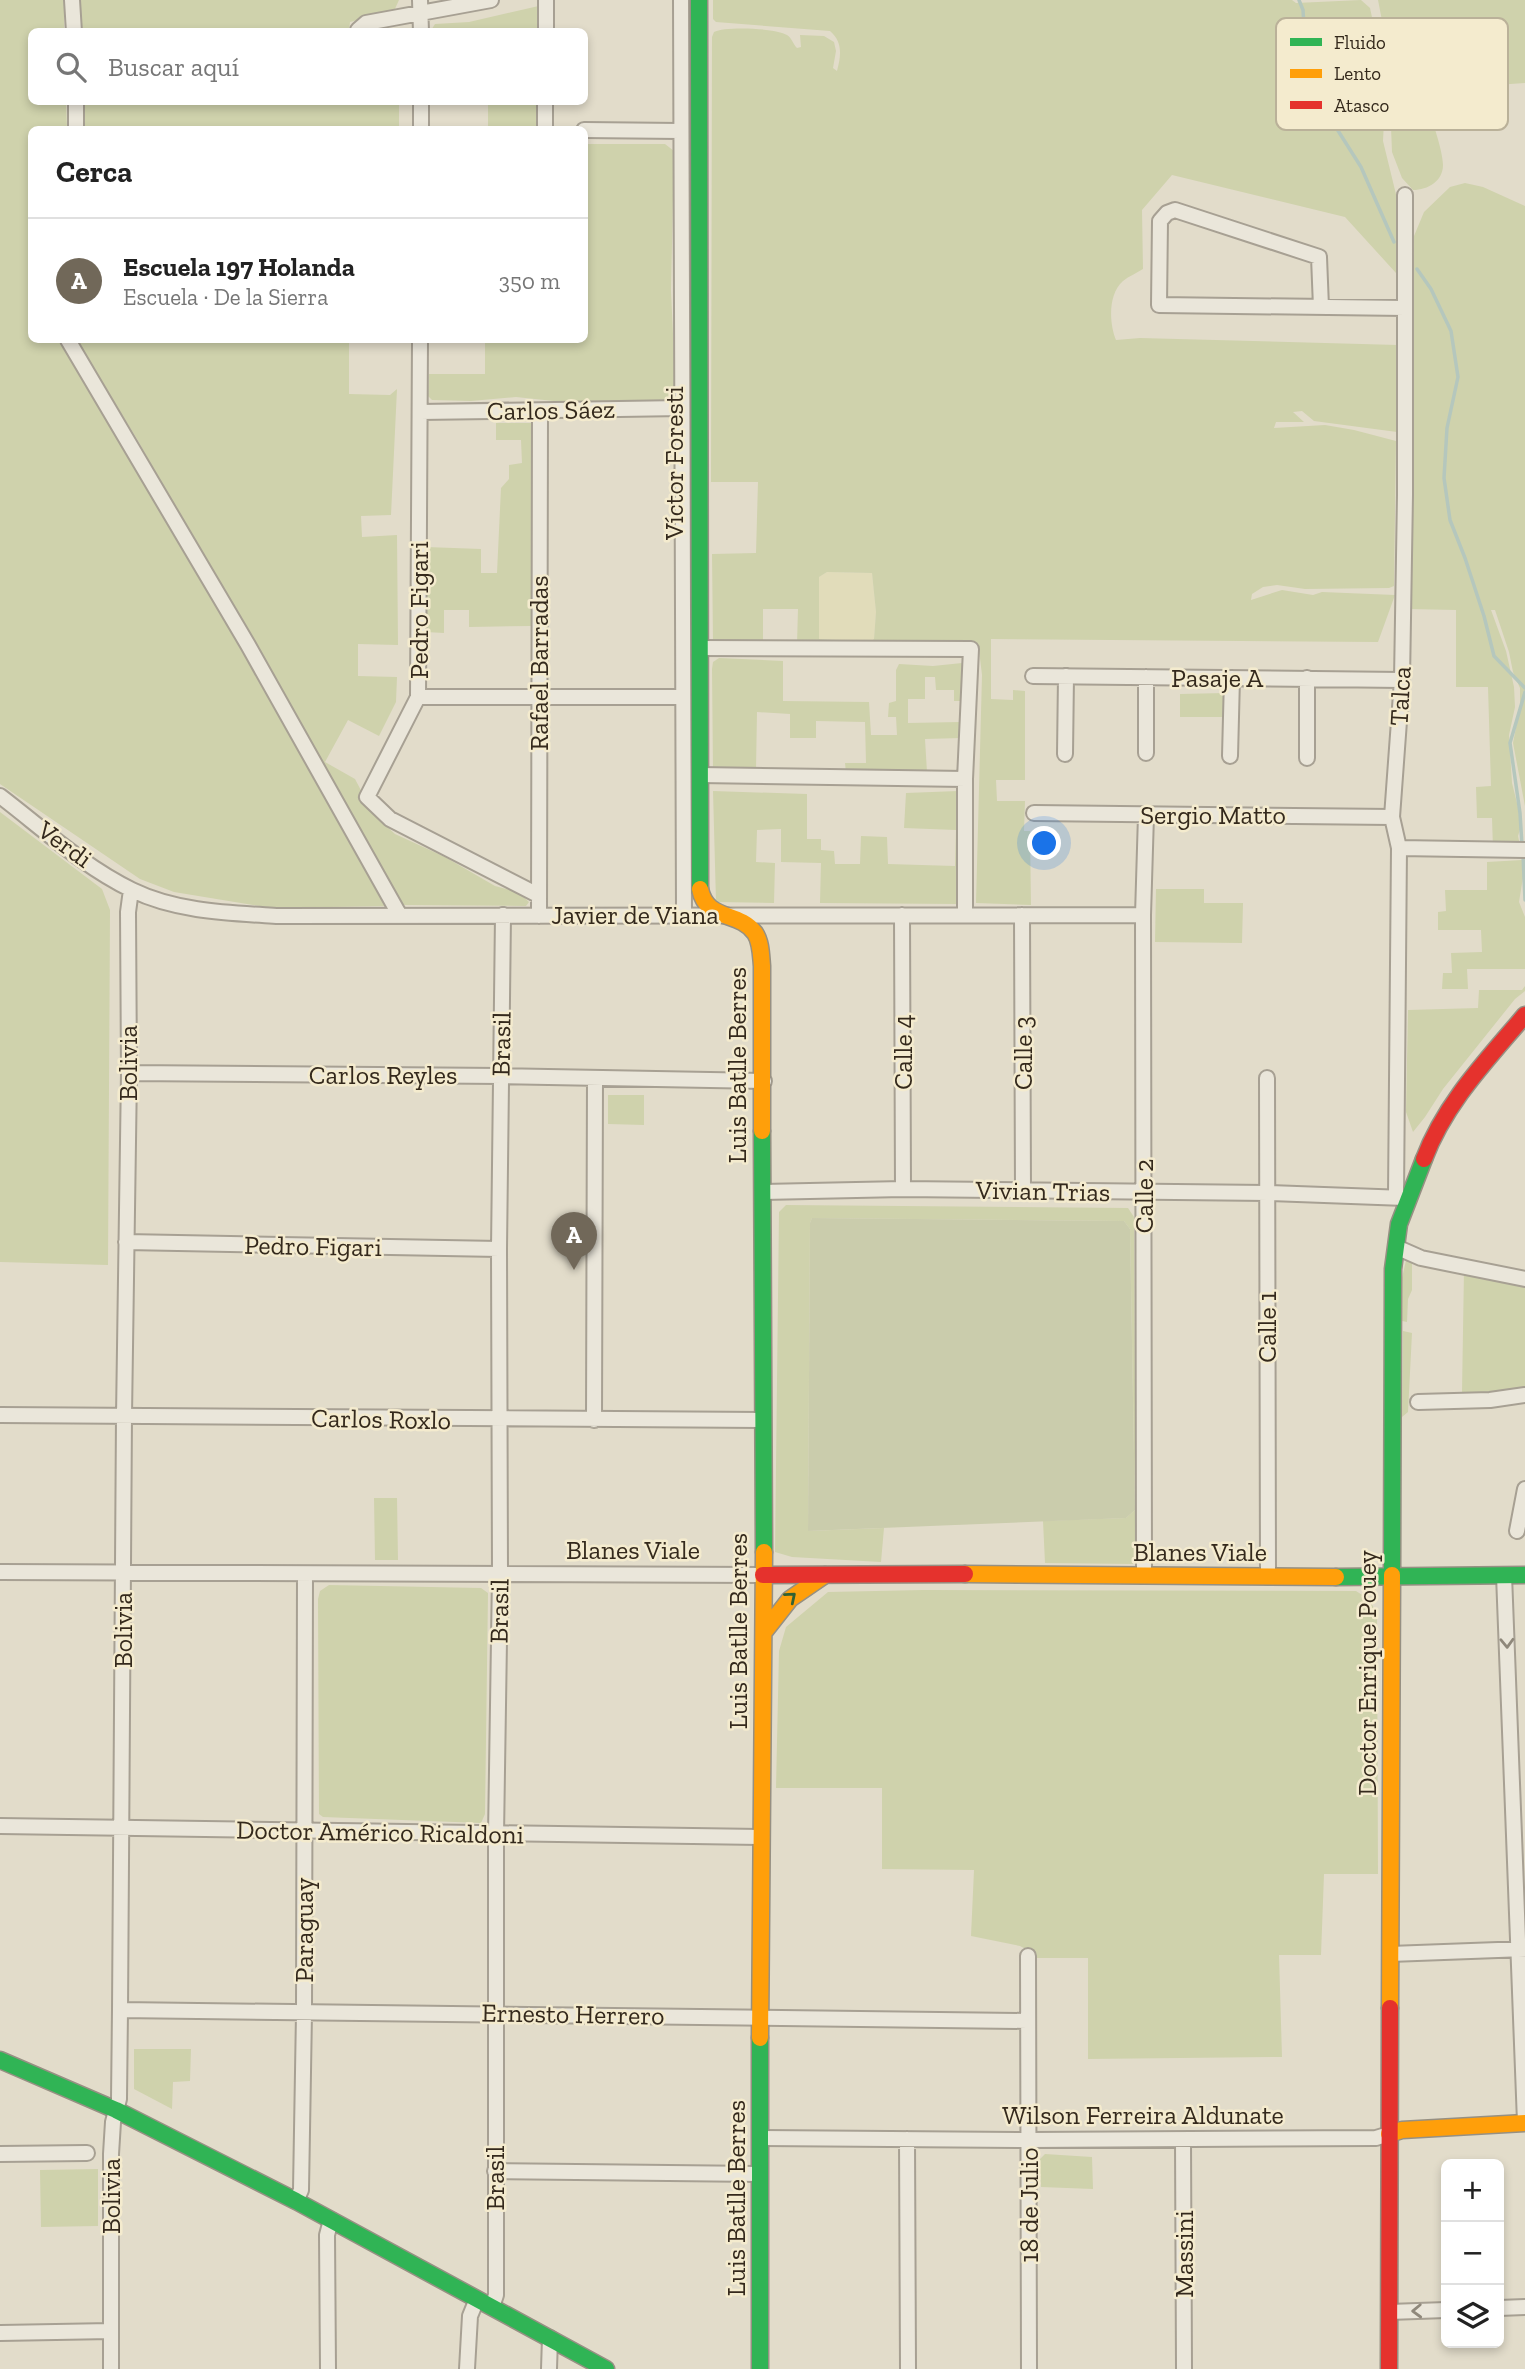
<!DOCTYPE html>
<html lang="es">
<meta charset="utf-8">
<style>
:root{--surface:#fff;--page:#f2f2f2;--text:#222;--muted:#767676;--line:#e0e0e0;--accent:#716859}
body{margin:0;font-family:"Zilla Slab",serif;background:var(--page);color:var(--text)}
.controls{position:absolute;right:21px;bottom:21px;display:grid;overflow:hidden;border-radius:10px;box-shadow:0 4px 10px #0003}
.controls button{width:63px;height:63px;display:grid;place-items:center;padding:0;border:0;border-bottom:2px solid var(--line);background:var(--surface);color:var(--text);font:35px sans-serif}
.you{position:absolute;left:1045px;top:844px;width:24px;height:24px;margin:-18px;border:5px solid #fff;border-radius:50%;background:#1a73e8;box-shadow:0 0 0 10px #1a73e833}
.badge{display:grid;place-items:center;width:46px;height:46px;border-radius:50%;background:var(--accent);color:#fff;font-size:23px;font-weight:700}
.pin{position:absolute;translate:-50% -58px;filter:drop-shadow(0 2px 4px #0008)}
.pin::after{content:'';position:absolute;top:37px;width:24px;height:21px;background:inherit;clip-path:polygon(0 0,100% 0,50% 100%)}
.list{margin:0;padding:0;list-style:none}
h2{display:flex;justify-content:space-between;align-items:center;height:91px;margin:0;padding:0 28px;font-size:30px}
h2 small{font-size:23px;font-weight:400;color:var(--muted)}
.list li{display:grid;grid-template-columns:46px 1fr auto;gap:21px;align-items:center;box-sizing:border-box;height:126px;padding:0 28px;border-top:2px solid var(--line)}
.list b{display:block;font-size:26px;white-space:nowrap}
.list p{margin:0;font-size:23px;white-space:nowrap;color:var(--muted)}
.list em{font-size:23px;font-style:normal;color:var(--muted)}
.icon{flex:none;width:38px;height:38px;fill:none;stroke:currentColor;stroke-width:2;stroke-linecap:round;stroke-linejoin:round}
.map{position:relative;flex:none;width:1525px;height:2369px;overflow:hidden}
.search{position:absolute;background:var(--surface);box-shadow:0 4px 10px #0003;left:28px;top:28px;width:560px;height:77px;display:flex;align-items:center;gap:18px;box-sizing:border-box;padding:0 24px;border-radius:10px;color:var(--muted);font-size:26px}
.panel{position:absolute;background:var(--surface);box-shadow:0 4px 10px #0003;left:28px;top:126px;width:560px;height:217px;border-radius:10px}
.map>svg:first-child{display:block}
.farmland{fill:#e1dcba}
.green{fill:#cfd2ac}
.cemetery{fill:#caccac}
.lines{fill:none;stroke-linecap:round;stroke-linejoin:round}
.stream{stroke:#b5c7bd;stroke-width:3.5}
.street-casing{stroke:#a7a093;stroke-width:18}
.fast-casing{stroke:#969083;stroke-width:19}
.slow-casing{stroke:#969083;stroke-width:19}
.jam-casing{stroke:#969083;stroke-width:19}
.street{stroke:#eae6da;stroke-width:14}
.fast{stroke:#30b455;stroke-width:16}
.slow{stroke:#ff9f0a;stroke-width:16}
.jam{stroke:#e5322d;stroke-width:16}
.oneway{stroke:#326133}
.oneway2{stroke:#8f887b}
.labels{text-anchor:middle;stroke-width:5;stroke-linejoin:round;paint-order:stroke}
.street-label{font-size:26px;fill:#34291c;stroke:#f4ebce}
.key{fill:#f4ebce;stroke:#bab199;stroke-width:2}
.key-label{font-size:19px;fill:#34291c}
</style>
<div class="map">
<svg width="1525" height="2369" viewBox="0 0 1525 2369">
<rect width="100%" height="100%" fill="#e2dcca"/>
<path class="farmland" d="M827 572 872 573 876 612 874 639 870 642 819 639V577Z"/>
<path class="green" d="M0 0H64V31L32 32V102H66L67 129 32 130V340H62L143 473 389 906 272 908 174 892 140 879 0 784Z
M77 0H399L394 11 350 22 349 32 78 31Z
M713 0H1292L1296 3 1361 0 1370 8 1386 82 1383 141 1403 223 1402 273H1396L1345 217 1172 175 1142 210 1143 269C1137 273 1129 276 1123 281 1108 294 1109 323 1116 340L1140 338 1398 345 1397 432 1314 421 1302 411 1293 412 1304 422H1276L1274 428 1325 425 1354 430 1396 441 1394 586 1389 588 1305 589 1277 585 1263 587 1252 594 1251 600 1282 590 1313 595 1322 592 1395 595 1378 642 991 639V699L1013 700V690L1025 691V780H996L997 801H1025L1024 831H1030L1031 905 976 903 982 675 979 650 973 645 852 643 854 640 870 642 874 639 876 612 872 573 827 572 819 577V639L836 640 840 644H797L798 609H763V643H713L712 554 756 553 758 482H711L712 37 714 32C725 26 776 28 787 35 792 38 793 44 797 48L801 47 800 35 824 36 834 42 836 51 833 68 837 71C841 56 843 42 830 31L716 22 713 19Z
M1378 0H1525V83L1466 87 1425 95C1429 113 1443 149 1443 165 1443 181 1428 190 1413 190L1402 178 1392 152 1391 127 1393 77Z
M543 5 542 31 430 32 435 24 469 22Z
M79 102H399V129H80Z
M488 102H544V129L488 130Z
M585 144H665L674 151 671 291 676 399 669 403 563 402 516 397 471 401 432 400 428 396 429 374H485V340H584Z
M1465 183 1483 187 1525 206V806L1513 743 1520 706V688L1513 672 1509 652 1495 610H1491L1506 651 1514 687 1515 707 1509 735 1512 783 1522 823 1518 836 1521 850 1493 849 1492 818H1477L1476 787 1491 786 1488 687H1456V610L1408 609 1410 302 1414 236 1424 212 1450 187Z
M76 340H349V394L390 395 397 389 391 515 361 516 362 537 397 535 398 645 358 644V676L397 677 396 702 379 736 348 720 325 762 355 779 374 815 395 834 445 857 495 886 518 892 529 902 526 906 402 905 319 763 137 439Z
M496 423H535L531 626 469 627V610H444V633L426 632V547L481 549V573H497L501 488 509 479V465L522 463 521 440H496Z
M719 658 783 661V701L869 702 871 735H897L896 717H888L889 703 896 701V670L899 664 933 666 962 663 964 667V701H954V690H936L935 677H925V699H908V723L960 722 961 738 925 739 927 772 846 773 845 763H866L865 722 816 721V738H790V714L757 712 756 770 713 771 712 669 713 662Z
M1225 693 1230 717H1180V694Z
M713 791 807 794V839H821V850L834 851 835 864H860L861 836 887 837 888 864 955 866 956 830 904 828 906 793 958 791 959 904 820 903 821 863 781 862V829L757 830 756 862 775 863 774 903 716 902Z
M0 812 102 889 110 910 108 1265 0 1262Z
M1522 860 1524 871 1519 902 1525 917V969H1467L1468 989H1442L1443 973H1452L1451 953 1482 952 1481 930H1438V912L1446 911 1445 890H1487V862Z
M1156 889H1204V903H1243L1242 943 1155 942Z
M1525 986V991L1515 999 1443 1089 1425 1117 1413 1132 1406 1112 1408 1010 1478 1008 1479 990H1522Z
M608 1095H644V1125L608 1124Z
M786 1205 1128 1208 1134 1217 1136 1555 1133 1564 1045 1563 1043 1521 1126 1518 1135 1510 1130 1229 1124 1221 812 1218 810 1223 808 1531 884 1528 881 1562 792 1557 775 1552 779 1212Z
M1407 1256 1412 1259V1290L1408 1299 1407 1322 1402 1321V1278Z
M1464 1270 1525 1286V1392H1462Z
M1403 1331 1412 1333 1408 1412 1402 1417Z
M374 1498H397L398 1560H375Z
M329 1585 481 1588 488 1593 485 1814 481 1823 323 1817 319 1814 318 1599 320 1591Z
M923 1590 1356 1591 1370 1600 1377 1615 1378 1874H1324L1321 1955H1279L1282 2057 1088 2059V1958H1032L1031 1952 1020 1946 971 1936 974 1870 882 1869V1788H776L779 1651 786 1627 828 1592Z
M134 2049H191L190 2081 173 2082 172 2109 134 2089Z
M1045 2154 1092 2157 1093 2189 1041 2187 1039 2160Z
M98 2169V2226L41 2227 40 2170Z"/>
<path class="cemetery" d="M812 1218 1124 1221 1130 1229 1135 1510 1126 1518 808 1531 810 1223Z"/>
<g class="lines">
<path class="stream" d="M1299 0 1303 10 1306 59 1329 94 1330 118 1361 167 1394 242
M1417 269 1431 289 1451 331 1458 377 1447 428 1444 478 1450 520 1465 558 1484 616 1494 656 1525 688
M1522 845 1520 813 1510 743 1525 692
M1523 855 1525 900"/>
<defs>
<path id="street" d="M72 0 74 32
M420 0 421 32
M681 0 684 914
M358 30 366 23 491 0
M546 32V0
M76 102V130
M421 102V130
M545 130V102
M584 130 680 131
M1321 307 1319 257 1175 210 1167 213 1160 221 1159 305 1405 308
M68 340 248 645 399 914
M420 340 418 697 367 797 390 819 538 895
M420 412 682 408
M699 648 971 649 965 779V913
M1033 676 1402 680
M1146 677V753
M1307 678V758
M418 697H683
M1065 754 1066 676
M1230 756 1232 678
M700 775 965 779
M0 796C42 828 84 867 132 890 177 912 230 913 279 916L1143 915
M1034 813 1392 817
M1399 848 1525 850
M902 915 903 1189
M1022 915 1023 1191
M539 916 540 411
M129 1073 501 1076 764 1081
M1267 1078 1268 1577
M763 1192 903 1189 1267 1193 1405 1198
M1396 1196 1399 848 1392 817 1402 680 1405 495V195
M126 1242 499 1249
M1396 1247 1421 1258 1525 1279
M1418 1402 1490 1400 1525 1395
M0 1415 762 1420
M594 1420 595 1078
M1517 1531 1525 1489
M0 1572 763 1575
M1504 1575 1525 2122
M1144 1576 1143 915 1146 815
M0 1826 760 1837
M1390 1954 1525 1949
M1028 1956 1029 2369
M120 2010 1027 2021
M760 2138 1029 2140 1376 2138 1389 2134
M907 2139 908 2369
M1183 2140 1184 2369
M0 2154 87 2153
M495 2171 760 2174
M296 2201 301 2190 304 2013 305 1575
M492 2307 496 2295V1835L500 1575 499 1249 503 915
M1499 2308 1525 2307
M1389 2312 1446 2310
M0 2333 111 2331
M111 2369V2154L113 2122 119 2099 120 2010 124 1416 129 1073 128 912 131 890
M328 2369 327 2235 331 2220
M467 2369 470 2316 477 2299
M549 2369 550 2338"/>
<path id="fast" d="M699 0 700 889
M762 1131 764 1552
M1392 1575 1393 1269 1399 1224 1424 1159
M1336 1577 1525 1575
M760 2038V2369
M0 2060 116 2110 296 2201 606 2369"/>
<path id="slow" d="M700 889C707 922 738 910 755 933 761 942 761 955 762 966V1131
M965 1574 1336 1577
M764 1632 790 1599 825 1575
M1390 2008 1392 1575
M760 2038 764 1552
M1389 2134 1402 2130 1525 2123"/>
<path id="jam" d="M1424 1159C1445 1103 1487 1060 1525 1015
M763 1575 965 1574
M1389 2369 1390 2008"/>
</defs>
<use href="#street" class="street-casing"/>
<use href="#fast" class="fast-casing"/>
<use href="#slow" class="slow-casing"/>
<use href="#jam" class="jam-casing"/>
<use href="#street" class="street"/>
<use href="#fast" class="fast"/>
<use href="#slow" class="slow"/>
<use href="#jam" class="jam"/>
</g>
<defs><path id="oneway-chevron" d="M-2-3.5L2.5 0L-2 3.5" fill="none" stroke-width="1.6" stroke-linecap="round" stroke-linejoin="round" transform="scale(1.75)"/></defs>
<use class="oneway" href="#oneway-chevron" transform="translate(791 1597) rotate(-40)"/>
<g class="oneway2">
<use href="#oneway-chevron" transform="translate(1507 1643) rotate(88)"/>
<use href="#oneway-chevron" transform="translate(1417 2311) rotate(178)"/>
</g>
<g class="labels">
<g class="street-label">
<text transform="translate(551 410) rotate(-1)" y="9">Carlos Sáez</text>
<text transform="translate(674 463) rotate(-90)" y="9">Víctor Foresti</text>
<text transform="translate(419 610) rotate(-90)" y="9">Pedro Figari</text>
<text transform="translate(539 663) rotate(-90)" y="9">Rafael Barradas</text>
<text x="1217" y="687">Pasaje A</text>
<text transform="translate(1400 696) rotate(-87)" y="9">Talca</text>
<text x="1213" y="824">Sergio Matto</text>
<text transform="translate(65 844) rotate(36)" y="9">Verdi</text>
<text x="635" y="924">Javier de Viana</text>
<text transform="translate(501 1044) rotate(-89)" y="9">Brasil</text>
<text transform="translate(903 1052) rotate(-90)" y="9">Calle 4</text>
<text transform="translate(1023 1053) rotate(-90)" y="9">Calle 3</text>
<text transform="translate(128 1063) rotate(-90)" y="9">Bolivia</text>
<text transform="translate(737 1065) rotate(-90)" y="9">Luis Batlle Berres</text>
<text x="383" y="1084">Carlos Reyles</text>
<text transform="translate(1043 1191) rotate(1)" y="9">Vivian Trias</text>
<text transform="translate(1144 1196) rotate(-90)" y="9">Calle 2</text>
<text transform="translate(313 1246) rotate(1)" y="9">Pedro Figari</text>
<text transform="translate(1267 1327) rotate(-90)" y="9">Calle 1</text>
<text transform="translate(381 1419) rotate(1)" y="9">Carlos Roxlo</text>
<text x="633" y="1559">Blanes Viale</text>
<text x="1200" y="1561">Blanes Viale</text>
<text transform="translate(499 1611) rotate(-89)" y="9">Brasil</text>
<text transform="translate(123 1630) rotate(-90)" y="9">Bolivia</text>
<text transform="translate(738 1631) rotate(-90)" y="9">Luis Batlle Berres</text>
<text transform="translate(1367 1673) rotate(-90)" y="9">Doctor Enrique Pouey</text>
<text transform="translate(380 1832) rotate(1)" y="9">Doctor Américo Ricaldoni</text>
<text transform="translate(304 1930) rotate(-90)" y="9">Paraguay</text>
<text transform="translate(573 2014) rotate(1)" y="9">Ernesto Herrero</text>
<text x="1143" y="2124">Wilson Ferreira Aldunate</text>
<text transform="translate(495 2178) rotate(-90)" y="9">Brasil</text>
<text transform="translate(111 2196) rotate(-90)" y="9">Bolivia</text>
<text transform="translate(736 2198) rotate(-90)" y="9">Luis Batlle Berres</text>
<text transform="translate(1029 2205) rotate(-90)" y="9">18 de Julio</text>
<text transform="translate(1184 2254) rotate(-90)" y="9">Massini</text>
</g>
</g>
<rect x="1276" y="18" width="232" height="112" rx="10" class="key"/>
<rect x="1290" y="38" width="32" height="8" fill="#30b455"/>
<rect x="1290" y="69" width="32" height="9" fill="#ff9f0a"/>
<rect x="1290" y="101" width="32" height="8" fill="#e5322d"/>
<g class="key-label">
<text x="1334" y="49">Fluido</text>
<text x="1334" y="80">Lento</text>
<text x="1334" y="112">Atasco</text>
</g>
</svg>
<div class="controls">
<button>+</button>
<button>−</button>
<button><svg class="icon" aria-label="layers" viewBox="0 0 24 24"><path d="M12 4l9 5-9 5-9-5zM3 14l9 5 9-5"/></svg></button>
</div>
<div class="you"></div>
<div class="pin badge" style="left:574px;top:1270px">A</div>
<div class="search"><svg class="icon" aria-label="search" viewBox="0 0 24 24"><circle cx="10" cy="10" r="6"/><path d="M15 15l6 6"/></svg>Buscar aquí</div>
<section class="panel">
<h2>Cerca<small></small></h2>
<ul class="list">
<li><span class="badge">A</span><div><b>Escuela 197 Holanda</b><p>Escuela · De la Sierra</p></div><em>350 m</em></li>
</ul>
</section>
</div>
